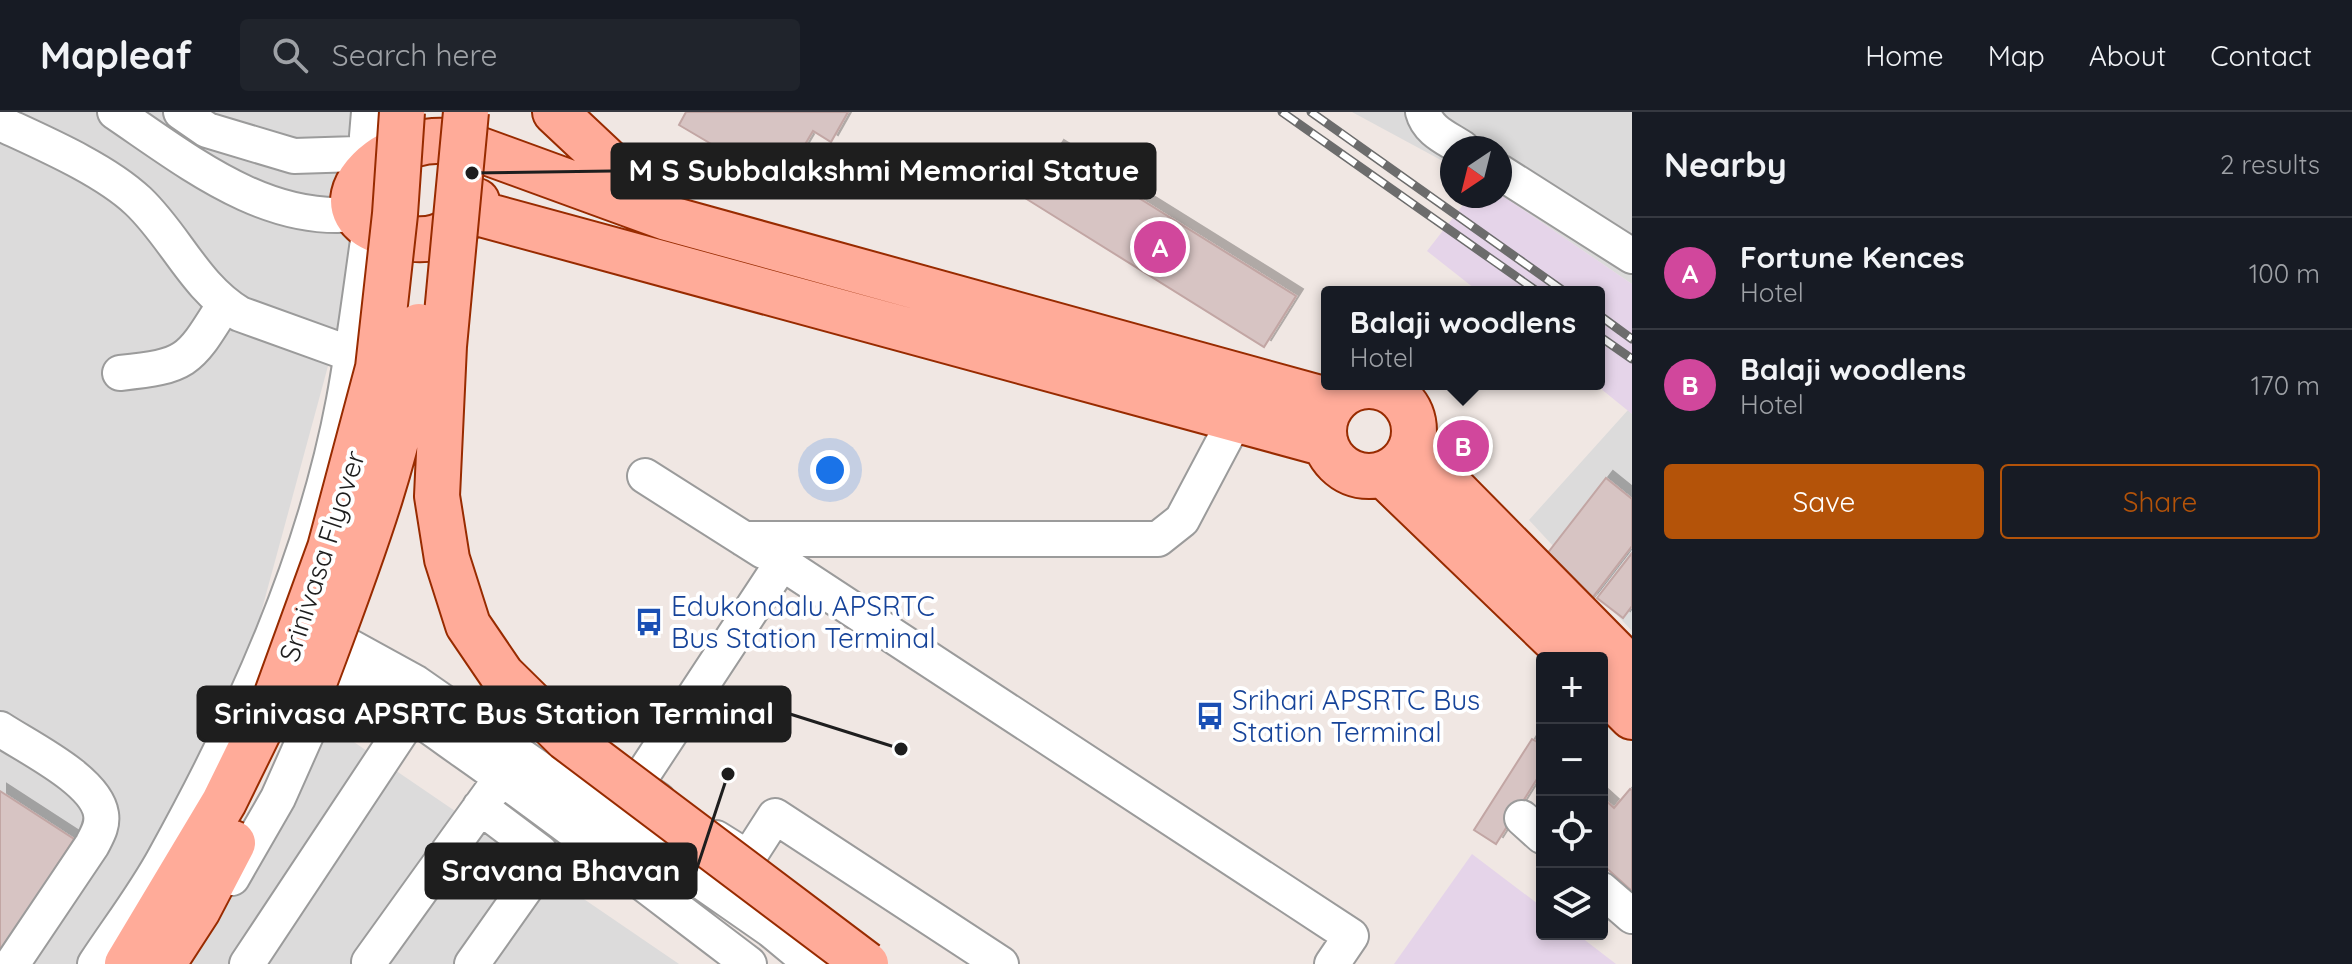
<!DOCTYPE html>
<meta charset="utf-8">
<style>
:root{--surface:#171b24;--page:#20242c;--text:#f1f3f6;--muted:#9ea1a6;--line:#363941;--accent:#b45309}
body{margin:0;font-family:Quicksand,sans-serif;background:var(--page);color:var(--text)}
.controls{position:absolute;right:24px;bottom:24px;display:grid;overflow:hidden;border-radius:8px;box-shadow:0 4px 12px #0003}
.controls button{width:72px;height:72px;display:grid;place-items:center;padding:0;border:0;border-bottom:2px solid var(--line);background:var(--surface);color:var(--text);font:40px sans-serif}
.compass{position:absolute;left:1440px;top:24px;width:72px;height:72px;border-radius:50%;background:var(--surface);box-shadow:0 4px 12px #0003;rotate:215deg}
.you{position:absolute;left:830px;top:358px;width:28px;height:28px;margin:-20px;border:6px solid #fff;border-radius:50%;background:#1a73e8;box-shadow:0 0 0 12px #1a73e833}
.badge{display:grid;place-items:center;width:52px;height:52px;border-radius:50%;background:var(--accent);color:#fff;font-size:26px;font-weight:700}
.pin{position:absolute;translate:-50% -50%;border:4px solid #fff;box-shadow:0 2px 8px #0006}
.popup{position:absolute;left:1321px;top:174px;width:284px;height:104px;box-sizing:border-box;display:grid;place-content:center;border-radius:8px;background:var(--surface);filter:drop-shadow(0 2px 6px #0005);font-size:26px;white-space:nowrap;color:var(--muted)}
.popup b{font-size:30px;color:var(--text)}
.popup::after{content:'';position:absolute;left:50%;top:100%;margin-left:-16px;border:16px solid transparent;border-top-color:var(--surface)}
.list{margin:0;padding:0;list-style:none}
h2{display:flex;justify-content:space-between;align-items:center;height:104px;margin:0;padding:0 32px;font-size:34px}
h2 small{font-size:26px;font-weight:400;color:var(--muted)}
.list li{display:grid;grid-template-columns:52px 1fr auto;gap:24px;align-items:center;box-sizing:border-box;height:112px;padding:0 32px;border-top:2px solid var(--line)}
.list b{display:block;font-size:30px;white-space:nowrap}
.list p{margin:0;font-size:26px;white-space:nowrap;color:var(--muted)}
.list em{font-size:26px;font-style:normal;color:var(--muted)}
.actions{display:flex;gap:16px;padding:24px 32px}
.actions a{flex:1;padding:18px 0;border:2px solid var(--accent);border-radius:8px;text-align:center;font-size:28px;color:var(--accent)}
.actions .main{background:var(--accent);color:#fff}
.icon{flex:none;width:44px;height:44px;fill:none;stroke:currentColor;stroke-width:2;stroke-linecap:round;stroke-linejoin:round}
.map{position:relative;flex:none;width:1632px;height:852px;overflow:hidden}
header{display:flex;align-items:center;gap:48px;box-sizing:border-box;height:112px;padding:0 40px;background:var(--surface);border-bottom:2px solid var(--line)}
header strong{font-size:38px}
nav{display:flex;gap:44px;margin-inline-start:auto;font-size:28px}
.search{width:560px;height:72px;background:var(--page);display:flex;align-items:center;gap:20px;box-sizing:border-box;padding:0 28px;border-radius:8px;color:var(--muted);font-size:30px}
main{display:flex}
aside{flex:1;background:var(--surface)}
.map>svg:first-child{display:block}
.residential{fill:#dcdbdb}
.industrial{fill:#e5d4e9}
.building{fill:#d7c4c3;stroke:#c2a6a4;stroke-width:2;filter:url(#shadow)}
.lines{fill:none;stroke-linecap:round;stroke-linejoin:round}
.minor-casing{stroke:#9b9b9b;stroke-width:38}
.major-casing{stroke:#982b00;stroke-width:48}
.minor{stroke:#fff;stroke-width:34}
.major{stroke:#ffab99;stroke-width:44}
.rail-casing{stroke:#6c6c6c;stroke-width:9}
.rail{stroke:#fff;stroke-width:6;stroke-dasharray:18;stroke-linecap:butt}
.major-bridge-casing{stroke:#982b00;stroke-width:48;stroke-linecap:butt}
.major-bridge{stroke:#ffab99;stroke-width:44}
.labels{text-anchor:middle;stroke-width:8;stroke-linejoin:round;paint-order:stroke}
.street-label{font-size:28px;fill:#1e1e1e;stroke:#fff}
.transit-label{font-size:28px;fill:#164399;stroke:#fff;text-anchor:start}
.leader{fill:none;stroke:#1e1e1e;stroke-width:3}
.callout-dot{fill:#1e1e1e;stroke:#fff;stroke-width:3}
.callout{fill:#1e1e1e;stroke:#1e1e1e;stroke-width:3}
.callout-label{font-size:30px;text-anchor:middle;font-weight:bold;fill:#fff}
</style>
<header>
<strong>Mapleaf</strong>
<div class="search"><svg class="icon" aria-label="search" viewBox="0 0 24 24"><circle cx="10" cy="10" r="6"/><path d="M15 15l6 6"/></svg>Search here</div>
<nav><a>Home</a><a>Map</a><a>About</a><a>Contact</a></nav>
</header>
<main>
<div class="map">
<svg width="1632" height="852" viewBox="0 0 1632 852">
<defs>
<filter id="shadow"><feDropShadow dx="7" dy="-7" stdDeviation="0" flood-color="#0004"/></filter>
</defs>
<rect width="100%" height="100%" fill="#f0e7e3"/>
<path class="residential" d="M0 0H362L350 173 246 556 92 852H0Z
M1352 0H1632V172L1500 82V36H1452V54Z
M1628 298 1632 302V519L1529 408Z
M307 598 679 852H185Z"/>
<path class="industrial" d="M1500 82 1632 172V302L1595 272H1599V180H1479L1427 139 1470 84Z
M1472 742 1542 795V822H1577L1616 852H1394Z"/>
<path class="building" d="M686 0H848L831 30 813 19 781 73 679 13Z
M1057 35 1296 184 1264 235 1025 86Z
M1606 366 1632 387V434L1586 494 1536 456Z
M1632 441V494L1623 506 1597 486Z
M1532 627 1542 633V659L1496 732 1474 718Z
M1630 677 1632 678V779L1602 752V685L1614 696Z
M0 679 74 727 45 772 57 780 0 852Z"/>
<g class="lines">
<defs>
<path id="minor" d="M115 0C189 50 270 116 364 101
M181 0 207 18 294 44 357 42
M1423 0C1428 19 1447 26 1462 36
M0 11C43 31 104 57 138 89 176 125 194 174 240 202L351 242
M367 24 369 0
M1500 60 1632 144
M120 261C188 254 189 249 224 193
M645 364 763 439
M744 427H1158L1182 408 1235 308
M309 518 345 532 416 571 771 818 812 852
M313 550C369 569 417 606 465 640 562 708 655 781 749 852
M0 617C27 635 96 668 101 702 103 714 97 723 92 733L12 852
M658 688 636 673 782 451 1351 824 1332 852
M1522 706 1542 724
M716 726 748 746 775 704 1001 852
M232 766 278 686 331 567
M1602 778 1632 804
M369 850 502 665
M95 852C118 817 145 782 165 745 243 604 314 448 344 288 355 229 362 168 371 108
M247 852 412 603
M472 852 542 753 540 740 480 695"/>
<path id="major" d="M555 0 655 94
M477 89C464 113 442 130 413 127 284 113 391 0 475 36L667 106 1334 290
M470 99 1326 332
M1324 319a45 45 0 1 1 90 0a45 45 0 1 1-90 0Z
M1412 335 1632 558
M1385 364 1574 546
M1602 575 1632 605
M127 852 224 690 277 582
M163 852 198 798 233 731"/>
</defs>
<use href="#minor" class="minor-casing"/>
<use href="#major" class="major-casing"/>
<use href="#minor" class="minor"/>
<use href="#major" class="major"/>
<defs>
<path id="rail" d="M1282 0 1538 180
M1311 0 1565 180
M1599 203 1632 227
M1599 224 1632 247"/>
</defs>
<use href="#rail" class="rail-casing"/>
<use href="#rail" class="rail"/>
<defs>
<path id="major-bridge" d="M466 0 444 234 437 384 447 447 468 513 502 563 566 626 866 852
M277 582 330 436 378 256 395 102 402 0
M308 587C353 466 403 342 419 214"/>
</defs>
<use href="#major-bridge" class="major-bridge-casing"/>
<use href="#major-bridge" class="major-bridge"/>
</g>
<defs>
<symbol id="bus-bare" viewBox="-9 -9 18 18"><path d="M-5-6H5V4H4V6H2V4H-2V6H-4V4H-5ZM-3.5-4V0h7V-4ZM-3.5 1.2v1.5H-2V1.2ZM2 1.2v1.5H3.5V1.2Z" fill="#1a4fb4" stroke="#fff" stroke-width="2.5" paint-order="stroke"/></symbol>
</defs>
<g fill-rule="evenodd">
<use href="#bus-bare" x="629" y="490" width="40" height="40"/>
<use href="#bus-bare" x="1190" y="584" width="40" height="40"/>
</g>
<g class="labels">
<g class="street-label">
<text transform="translate(322 444) rotate(-72)" y="10">Srinivasa Flyover</text>
</g>
<g class="transit-label">
<text x="671" y="504">Edukondalu APSRTC<tspan x="671" dy="32">Bus Station Terminal</tspan></text>
<text x="1232" y="598">Srihari APSRTC Bus<tspan x="1232" dy="32">Station Terminal</tspan></text>
</g>
</g>
<path class="leader" d="M472 61L612 59M901 637L790 602M728 662L696 759"/>
<g class="callout-dot">
<circle cx="472" cy="61" r="8"/>
<circle cx="901" cy="637" r="8"/>
<circle cx="728" cy="662" r="8"/>
</g>
<g class="callout">
<rect x="612" y="32" width="543" height="54" rx="8"/>
<rect x="198" y="575" width="592" height="54" rx="8"/>
<rect x="426" y="732" width="270" height="54" rx="8"/>
</g>
<g class="callout-label">
<text x="884" y="69">M S Subbalakshmi Memorial Statue</text>
<text x="494" y="612">Srinivasa APSRTC Bus Station Terminal</text>
<text x="561" y="769">Sravana Bhavan</text>
</g>
</svg>
<div class="controls">
<button>+</button>
<button>−</button>
<button><svg class="icon" aria-label="locate" viewBox="0 0 24 24"><circle cx="12" cy="12" r="6"/><path d="M12 2v4M12 18v4M2 12h4M18 12h4"/></svg></button>
<button><svg class="icon" aria-label="layers" viewBox="0 0 24 24"><path d="M12 4l9 5-9 5-9-5zM3 14l9 5 9-5"/></svg></button>
</div>
<svg class="compass" viewBox="-18 -18 36 36"><path d="M0-13l5 13h-10z" fill="#e53935"/><path d="M0 13l5-13h-10z" fill="#9ea1a6"/></svg>
<div class="you"></div>
<div class="pin badge" style="left:1160px;top:135px;background:#d1479c">A</div>
<div class="pin badge" style="left:1463px;top:334px;background:#d1479c">B</div>
<div class="popup"><b>Balaji woodlens</b>Hotel</div>
</div>
<aside>
<h2>Nearby<small>2 results</small></h2>
<ul class="list">
<li><span class="badge" style="background:#d1479c">A</span><div><b>Fortune Kences</b><p>Hotel</p></div><em>100 m</em></li>
<li><span class="badge" style="background:#d1479c">B</span><div><b>Balaji woodlens</b><p>Hotel</p></div><em>170 m</em></li>
</ul>
<div class="actions"><a class="main">Save</a><a>Share</a></div>
</aside>
</main>
